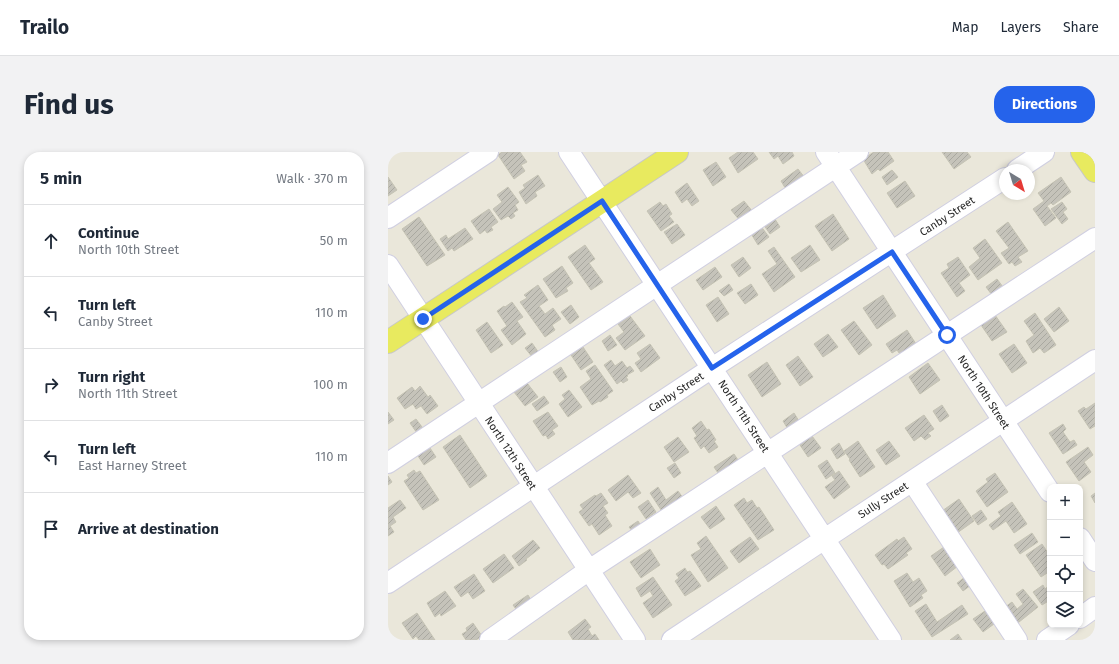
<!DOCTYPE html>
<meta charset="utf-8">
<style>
:root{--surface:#fff;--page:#f2f2f3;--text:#1f2937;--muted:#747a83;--line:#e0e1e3;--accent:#2563eb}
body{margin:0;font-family:"Fira Sans",sans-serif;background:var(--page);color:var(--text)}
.controls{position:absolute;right:12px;bottom:12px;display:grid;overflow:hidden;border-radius:8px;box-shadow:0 2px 6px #0003}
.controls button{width:36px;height:36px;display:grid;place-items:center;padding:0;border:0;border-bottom:1px solid var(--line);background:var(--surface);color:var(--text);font:20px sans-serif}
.compass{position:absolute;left:611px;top:12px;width:36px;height:36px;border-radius:50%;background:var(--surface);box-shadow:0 2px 6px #0003;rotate:142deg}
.stop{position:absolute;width:12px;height:12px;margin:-9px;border:3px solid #2563eb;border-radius:50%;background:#fff}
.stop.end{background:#2563eb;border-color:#fff;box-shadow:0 1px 4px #0008}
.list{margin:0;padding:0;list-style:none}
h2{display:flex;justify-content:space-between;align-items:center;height:52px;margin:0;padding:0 16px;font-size:17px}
h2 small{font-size:13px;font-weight:400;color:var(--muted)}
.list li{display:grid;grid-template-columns:26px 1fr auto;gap:12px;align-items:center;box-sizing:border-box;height:72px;padding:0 16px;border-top:1px solid var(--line)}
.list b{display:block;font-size:15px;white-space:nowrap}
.list p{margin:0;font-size:13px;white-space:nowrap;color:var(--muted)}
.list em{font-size:13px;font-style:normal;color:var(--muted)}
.icon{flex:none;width:22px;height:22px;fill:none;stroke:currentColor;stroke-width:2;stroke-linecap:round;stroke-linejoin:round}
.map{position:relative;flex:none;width:707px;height:488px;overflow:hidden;border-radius:16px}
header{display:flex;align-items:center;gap:24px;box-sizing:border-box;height:56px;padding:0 20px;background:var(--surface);border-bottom:1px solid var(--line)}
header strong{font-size:19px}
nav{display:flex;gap:22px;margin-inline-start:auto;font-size:14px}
.intro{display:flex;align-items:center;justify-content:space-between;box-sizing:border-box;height:96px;padding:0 24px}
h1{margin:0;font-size:28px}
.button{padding:10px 18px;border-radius:16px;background:var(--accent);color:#fff;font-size:14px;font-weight:700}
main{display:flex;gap:24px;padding:0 24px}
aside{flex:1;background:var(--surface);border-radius:16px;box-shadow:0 2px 6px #0003}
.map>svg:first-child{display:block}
.building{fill:url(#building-hatch);stroke:#c5c3b4}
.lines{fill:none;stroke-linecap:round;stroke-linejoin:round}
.minor-casing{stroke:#d0cfe1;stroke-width:22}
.major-casing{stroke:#c7c7c7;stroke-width:24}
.minor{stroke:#fff;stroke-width:20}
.major{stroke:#e8ea5f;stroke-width:22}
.route{stroke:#2563eb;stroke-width:5}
.labels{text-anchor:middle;stroke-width:3;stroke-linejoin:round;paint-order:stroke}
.street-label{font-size:11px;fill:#282828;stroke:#fff}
</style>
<header>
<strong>Trailo</strong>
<nav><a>Map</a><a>Layers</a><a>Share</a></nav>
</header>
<div class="intro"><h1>Find us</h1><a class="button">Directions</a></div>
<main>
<aside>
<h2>5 min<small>Walk · 370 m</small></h2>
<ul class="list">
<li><svg class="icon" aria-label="ahead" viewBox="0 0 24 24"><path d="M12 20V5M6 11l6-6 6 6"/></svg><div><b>Continue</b><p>North 10th Street</p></div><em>50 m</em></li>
<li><svg class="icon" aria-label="left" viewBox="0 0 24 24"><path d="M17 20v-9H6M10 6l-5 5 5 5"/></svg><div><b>Turn left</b><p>Canby Street</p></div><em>110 m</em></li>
<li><svg class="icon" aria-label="right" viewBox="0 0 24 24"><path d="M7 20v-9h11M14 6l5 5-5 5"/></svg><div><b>Turn right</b><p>North 11th Street</p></div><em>100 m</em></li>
<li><svg class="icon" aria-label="left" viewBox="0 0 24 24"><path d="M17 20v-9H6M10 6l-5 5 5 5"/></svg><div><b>Turn left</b><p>East Harney Street</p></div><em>110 m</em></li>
<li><svg class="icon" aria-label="arrive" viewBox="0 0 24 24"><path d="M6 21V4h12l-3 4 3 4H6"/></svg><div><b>Arrive at destination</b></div></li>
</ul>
</aside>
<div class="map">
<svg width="707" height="488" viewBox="0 0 707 488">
<defs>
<pattern id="building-hatch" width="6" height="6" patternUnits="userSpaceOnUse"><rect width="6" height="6" fill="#c5c3ba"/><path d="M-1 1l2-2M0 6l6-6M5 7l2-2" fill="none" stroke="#a9a8a0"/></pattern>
</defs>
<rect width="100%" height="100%" fill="#eae7da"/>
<path class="building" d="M114 0H132L139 10 133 13 137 19 126 27 110 3Z
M350 0H365L370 7 350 21 341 6Z
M381 0H404L406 4 395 12 390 4 386 7Z
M486 0H500L506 9 492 19 490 17 484 22 475 7Z
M554 0H579L583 5 566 17Z
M328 10 338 25 325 34 315 18Z
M410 17 417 26 399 39 393 29Z
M504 18 510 25 499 33 494 25Z
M150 23 157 34 147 40 149 44 138 52 131 40 137 36 135 33Z
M0 25 9 38 0 44Z
M673 25 683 40 665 53 663 51 659 54 668 66 657 74 645 57 656 49 650 41Z
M517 29 527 44 509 56 499 41Z
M299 31 311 49 304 54 299 47 294 51 287 40Z
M120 35 131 50 127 53 130 58 125 61 127 64 123 67 120 64 113 68 105 57 114 50 109 43Z
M356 49 365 60 353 70 343 58Z
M272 50 275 54 278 52 284 62 281 64 286 70 273 79 259 59Z
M674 50 679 57 675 60 680 67 674 72 663 57Z
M101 57 110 70 103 75 105 78 99 81 97 78 92 82 83 69Z
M445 62 461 87 444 99 427 74Z
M385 64 392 75 382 82 375 72Z
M31 65 57 103 39 114 14 77Z
M620 70 640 99 630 105 634 110 627 114 624 110 621 112 613 101 621 96 608 79Z
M289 72 297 83 284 92 276 80Z
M372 73 381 85 370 93 362 80Z
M77 76 85 87 66 99 64 96 60 99 52 87 58 83 60 87Z
M597 87 614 111 590 128 581 115 592 106 585 96Z
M197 93 207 107 201 111 215 130 203 138 180 105Z
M422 93 432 108 413 120 403 106Z
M386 95 407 125 386 140 374 122 389 112 380 99Z
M355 105 363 116 351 125 343 113Z
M570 105 582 123 571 131 577 139 569 145 553 121 561 116 559 112Z
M174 114 185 131 178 136 180 139 168 146 155 127Z
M327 115 334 125 315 138 308 128Z
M609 127 618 139 607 147 598 135Z
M341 132 345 138 336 144 331 139Z
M363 132 370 143 357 152 349 141Z
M150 133 160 148 151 154 157 162 165 156 173 167 164 173 167 178 157 185 132 150 139 146 136 143Z
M495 143 508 164 489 177 475 156Z
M330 145 341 162 329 170 318 153Z
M124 150 135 165 129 169 138 182 124 193 113 178 119 174 109 159 116 154 117 155Z
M183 153 191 165 182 172 173 160Z
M671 155 681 169 666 180 656 167Z
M647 161 668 193 656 201 652 196 645 201 638 189 646 183 636 169Z
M607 163 619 180 604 189 593 173Z
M242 164 257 184 237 198 228 186 236 180 230 172Z
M466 169 484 193 471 203 453 178Z
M99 170 115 193 103 201 88 178Z
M519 178 530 195 514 205 509 198 504 201 498 192Z
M440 182 450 195 435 205 426 192Z
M222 183 229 193 220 199 214 189Z
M144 191 151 201 145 206 137 196Z
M262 192 272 206 253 220 247 211 253 207 249 201Z
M626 192 639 211 624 221 611 202Z
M195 195 205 210 193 218 183 203Z
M410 204 425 225 412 234 398 213Z
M223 208 227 214 234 209 239 216 242 214 246 219 239 223 240 224 238 225 240 228 235 231 233 229 229 232 216 213Z
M379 210 393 232 374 245 360 223Z
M540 211 552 228 532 242 521 225Z
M207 213 225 239 219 243 220 245 212 250 211 249 204 253 192 235 203 227 198 219Z
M173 215 179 225 172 230 165 220Z
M139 231 150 245 137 254 126 240Z
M32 234 40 245 42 243 50 254 39 262 33 254 28 257 25 252 17 257 9 246 24 235 27 239Z
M181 238 194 255 180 265 171 252 177 247 174 243Z
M156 244 161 251 149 259 144 252Z
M707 251V274L702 277 690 259 696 255 698 257Z
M554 253 561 264 552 270 545 259Z
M0 260 6 268 0 272Z
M160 260 170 274 164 278 167 282 160 287 158 283 155 284 145 269Z
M406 261 414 274 403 282 395 269Z
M536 263 546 277 540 281 543 284 537 288 533 284 526 289 517 276Z
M28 267 37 279 31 284 22 271Z
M313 269 319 278 321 277 328 288 326 289 330 295 321 301 316 294 313 297 306 286 309 284 304 276Z
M675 272 678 277 675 280 682 290 686 288 689 293 675 302 661 281Z
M72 283 99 324 82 336 55 295Z
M424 284 433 296 420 305 412 293Z
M290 285 301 300 286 310 276 295Z
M470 289 487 315 472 325 461 308 462 307 456 299Z
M501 289 512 304 498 313 488 298Z
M451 291 457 302 449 307 443 297Z
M40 293 48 305 36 313 28 301Z
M700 295 705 303 696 310 703 320 691 329 678 310Z
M346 302 354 314 334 327 326 315Z
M439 308 447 321 438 327 430 314Z
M287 311 293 321 286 326 279 316Z
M26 318 28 321 32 319 51 348 35 358 16 329 21 326 19 323Z
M451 319 462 335 446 347 437 335 447 328 444 324Z
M607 321 620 340 599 355 588 339 600 330 598 327Z
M240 323 253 341 245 346 240 340 228 349 220 338Z
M0 324 4 330 0 333Z
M270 335 278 348 290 339 298 350 277 364 262 341Z
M213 341 220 351 215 354 220 361 217 363 224 374 211 383 204 372 201 374 191 360 195 357 192 353 207 343 208 344Z
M707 341V351L703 344Z
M356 346 359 351 364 348 369 356 371 355 386 378 370 388 346 353Z
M571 347 586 369 569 381 554 359Z
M12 348 18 356 5 365 8 370 2 374 6 380 0 384V356Z
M260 348 268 360 258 367 250 355Z
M624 350 639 372 626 381 618 369 605 378 601 373 613 364 610 360Z
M328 354 337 367 322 377 313 365Z
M593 358 599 367 590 373 584 364Z
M250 369 256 379 248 384 241 375Z
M644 381 650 390 632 402 626 393Z
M318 384 340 416 320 430 303 403 313 397 309 391Z
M362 385 371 397 351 411 342 399Z
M516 385 524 397 518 401 520 403 500 417 496 412 494 413 487 403 509 387 510 389Z
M145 388 152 396 138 407 139 408 131 414 124 404Z
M654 392 662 404V419L653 425 638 403Z
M556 395 570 414 557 424 543 404Z
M262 397 272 413 253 426 242 410Z
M116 402 126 416 105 431 95 417Z
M297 416 299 420 302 419 313 434 297 444 287 429 291 426 288 422Z
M519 421 525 430 531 426 539 439 533 443 535 446 522 455 506 429Z
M86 422 97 439 85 447 80 440 73 445 66 435Z
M581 422 587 430 575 439 569 431Z
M265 425 284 453 265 466 255 451 265 444 262 439 253 445 248 436Z
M655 433 657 437 662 433V448L654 453 645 440Z
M635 437 650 455 626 474 613 458 624 450 629 457 635 452 628 442Z
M57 439 68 454 53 464 52 461 47 465 39 451Z
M140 443 144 450 130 460 125 453Z
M538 452 549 470 574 453 580 462 544 485 527 459Z
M597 459 606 472 595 480 585 467Z
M29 461 47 488H31L28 484 25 487 14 471Z
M197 467 203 475 200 477 204 484 207 482 211 488H185L180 480Z
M85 471 94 484 88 488H78L74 482 79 479 78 476Z
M570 482 574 488H562Z"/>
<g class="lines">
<defs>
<path id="minor" d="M181 0 503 488
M438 0 662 340
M629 18 656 0
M0 66 100 0
M0 113 247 488
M0 311 470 0
M524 329 629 488
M692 386 707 409
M0 431 324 216 617 26
M692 466 707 455
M102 488 201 418 707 86
M284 488 707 208
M659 488 681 473"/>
<path id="major" d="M694 0 707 19
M0 190 289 0"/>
</defs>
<use href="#minor" class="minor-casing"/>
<use href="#major" class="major-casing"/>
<use href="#minor" class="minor"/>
<use href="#major" class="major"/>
</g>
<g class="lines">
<path class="route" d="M35 167 214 49 324 216 504 100 559 183"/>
</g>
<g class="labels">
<g class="street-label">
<text transform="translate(559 64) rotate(-33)" y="4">Canby Street</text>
<text transform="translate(288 240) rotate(-33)" y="4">Canby Street</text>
<text transform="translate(596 240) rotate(57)" y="4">North 10th Street</text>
<text transform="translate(356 264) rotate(57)" y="4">North 11th Street</text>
<text transform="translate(123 301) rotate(57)" y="4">North 12th Street</text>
<text transform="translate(495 348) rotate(-33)" y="4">Sully Street</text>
</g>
</g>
</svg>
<div class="controls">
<button>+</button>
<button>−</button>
<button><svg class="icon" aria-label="locate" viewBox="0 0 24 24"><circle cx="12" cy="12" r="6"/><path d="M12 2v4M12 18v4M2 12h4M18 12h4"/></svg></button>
<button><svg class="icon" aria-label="layers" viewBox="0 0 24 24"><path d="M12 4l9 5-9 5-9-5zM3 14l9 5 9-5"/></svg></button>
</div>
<svg class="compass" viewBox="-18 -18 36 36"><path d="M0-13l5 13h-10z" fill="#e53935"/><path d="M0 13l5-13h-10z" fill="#747a83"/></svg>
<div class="stop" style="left:559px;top:183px"></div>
<div class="stop end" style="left:35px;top:167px"></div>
</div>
</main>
